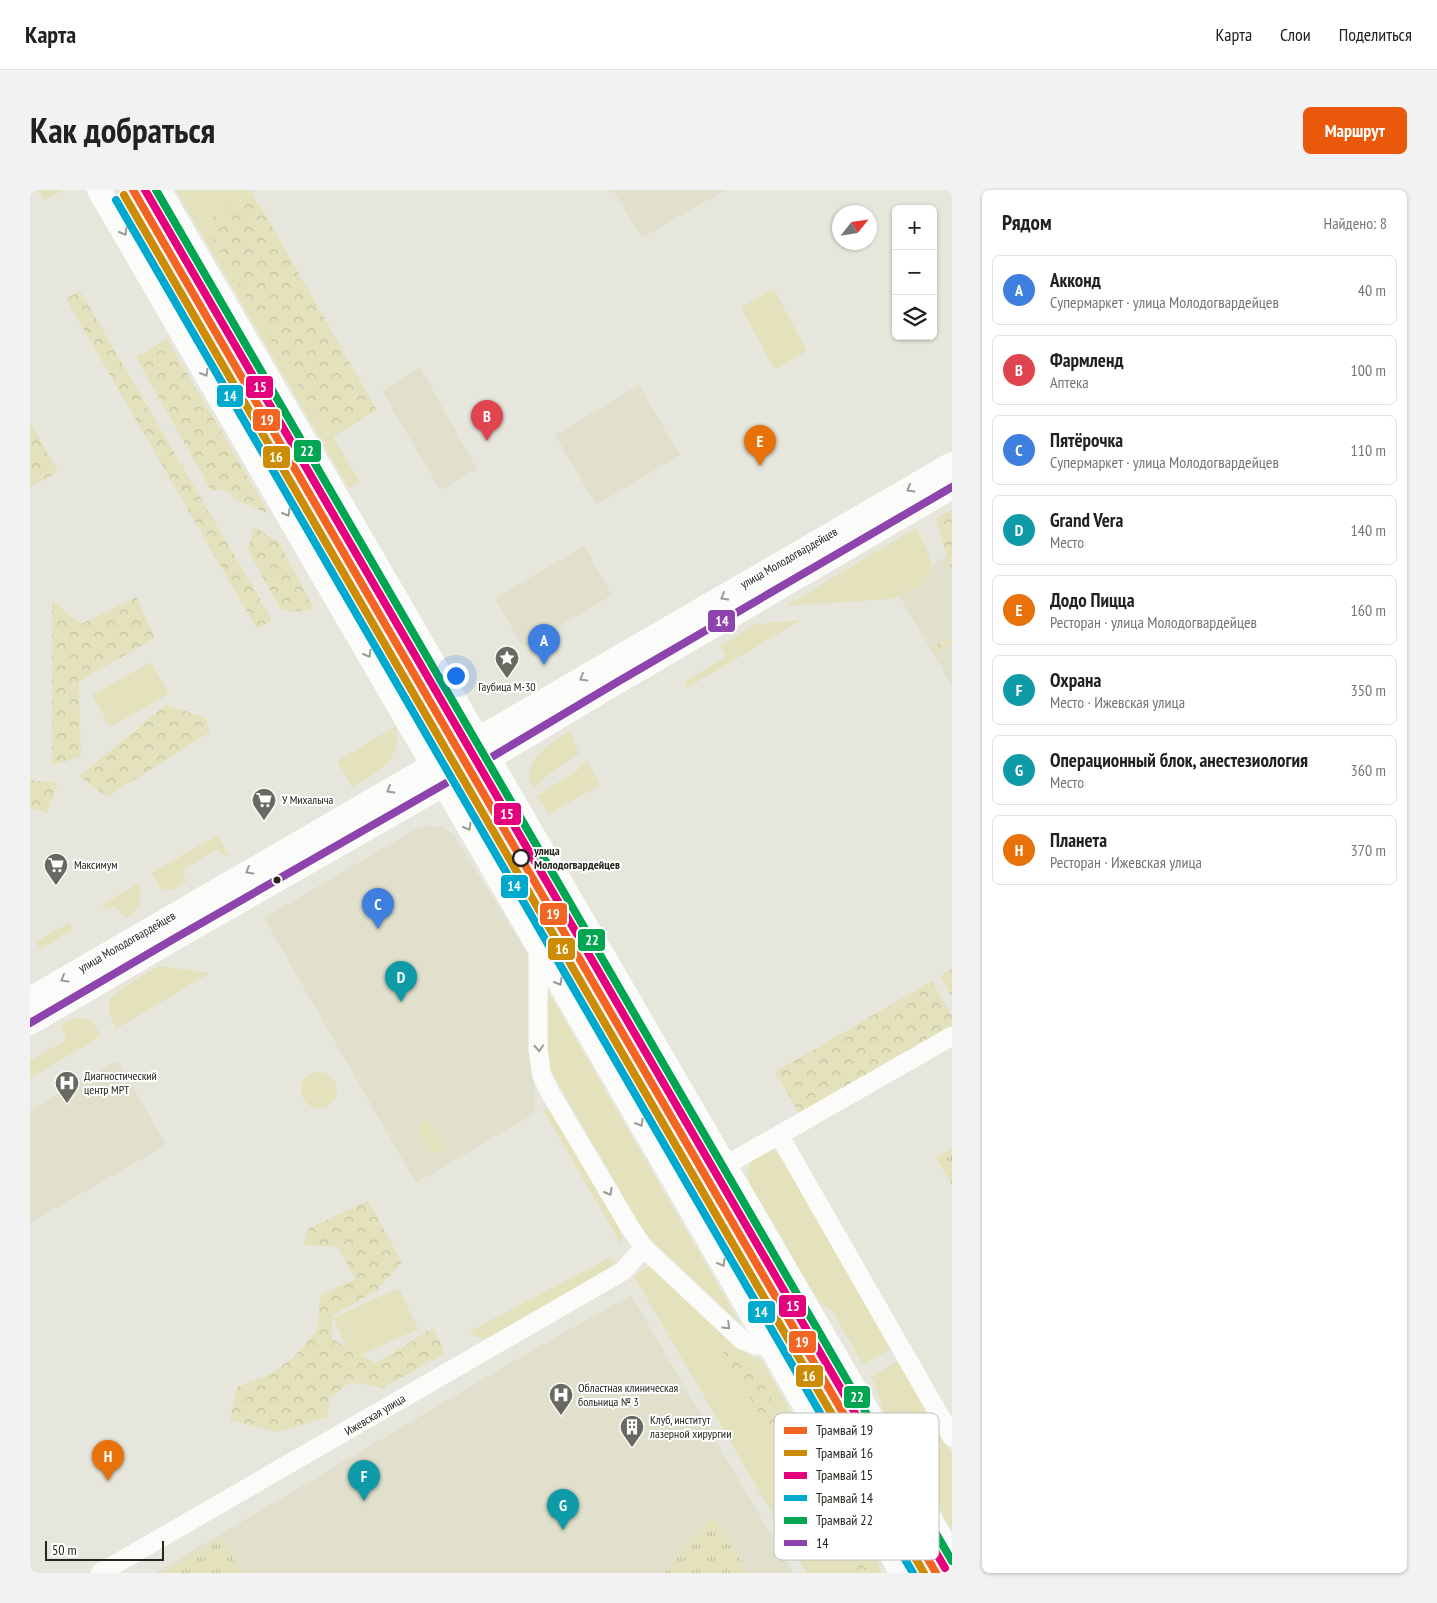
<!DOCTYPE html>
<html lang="ru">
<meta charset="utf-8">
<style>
:root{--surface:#fff;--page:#f2f2f2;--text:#202124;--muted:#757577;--line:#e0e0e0;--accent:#ea580c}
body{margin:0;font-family:"PT Sans Narrow",sans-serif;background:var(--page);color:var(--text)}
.controls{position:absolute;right:15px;top:15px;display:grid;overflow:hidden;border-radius:8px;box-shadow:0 1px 4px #0004}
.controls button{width:45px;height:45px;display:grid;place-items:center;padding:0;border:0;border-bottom:1px solid var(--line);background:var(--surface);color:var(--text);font:25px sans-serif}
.compass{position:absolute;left:802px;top:15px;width:45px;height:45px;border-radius:50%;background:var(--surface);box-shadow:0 1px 4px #0004;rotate:60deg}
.scale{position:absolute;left:15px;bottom:12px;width:119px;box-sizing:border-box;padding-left:5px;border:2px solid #26261f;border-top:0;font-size:14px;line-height:18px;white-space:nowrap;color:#26261f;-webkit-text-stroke:4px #fff;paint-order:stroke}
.you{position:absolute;left:425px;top:485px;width:18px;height:18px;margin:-12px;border:4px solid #fff;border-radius:50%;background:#1a73e8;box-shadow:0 0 0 8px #1a73e833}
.badge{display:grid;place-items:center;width:32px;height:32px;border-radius:50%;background:var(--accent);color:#fff;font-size:16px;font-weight:700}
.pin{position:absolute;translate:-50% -41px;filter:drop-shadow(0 1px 2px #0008)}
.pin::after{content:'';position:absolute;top:26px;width:18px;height:15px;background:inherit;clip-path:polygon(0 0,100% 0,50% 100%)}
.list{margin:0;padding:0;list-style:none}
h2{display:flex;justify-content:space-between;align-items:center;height:65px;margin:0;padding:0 20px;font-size:21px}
h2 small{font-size:16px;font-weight:400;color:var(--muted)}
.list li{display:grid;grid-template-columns:32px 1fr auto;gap:15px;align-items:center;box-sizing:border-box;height:70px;margin:0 10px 10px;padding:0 10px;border:1px solid var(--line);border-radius:8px}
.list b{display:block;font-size:19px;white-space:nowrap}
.list p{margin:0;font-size:16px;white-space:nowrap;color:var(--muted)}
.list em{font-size:16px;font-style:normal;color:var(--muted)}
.icon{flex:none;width:28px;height:28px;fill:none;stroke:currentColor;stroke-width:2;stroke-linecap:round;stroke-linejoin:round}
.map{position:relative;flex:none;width:922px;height:1383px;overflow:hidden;border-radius:8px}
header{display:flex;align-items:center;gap:30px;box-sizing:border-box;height:70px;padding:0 25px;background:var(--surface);border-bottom:1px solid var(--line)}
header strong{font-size:24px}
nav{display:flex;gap:28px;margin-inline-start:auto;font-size:18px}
.intro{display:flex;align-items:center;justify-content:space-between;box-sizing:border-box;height:120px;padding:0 30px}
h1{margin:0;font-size:35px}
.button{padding:12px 22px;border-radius:8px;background:var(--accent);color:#fff;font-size:18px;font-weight:700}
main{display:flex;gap:30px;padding:0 30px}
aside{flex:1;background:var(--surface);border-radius:8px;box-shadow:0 1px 4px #0004}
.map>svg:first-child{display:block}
.built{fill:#e0e0cd}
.grass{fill:#e3e2bc}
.forest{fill:url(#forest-crowns)}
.park{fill:url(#park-tufts)}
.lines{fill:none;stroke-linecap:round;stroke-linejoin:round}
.minor{stroke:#fbfbfa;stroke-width:19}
.major{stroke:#fbfbfa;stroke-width:24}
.bus-1-casing{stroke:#fff;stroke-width:11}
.bus-1{stroke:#8e44ad;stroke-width:8}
.tram-1-casing{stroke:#fff;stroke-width:11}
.tram-2-casing{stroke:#fff;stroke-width:11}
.tram-3-casing{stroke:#fff;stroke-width:11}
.tram-4-casing{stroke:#fff;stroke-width:11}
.tram-5-casing{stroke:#fff;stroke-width:11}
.tram-1{stroke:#f26522;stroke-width:8}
.tram-2{stroke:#cd8c06;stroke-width:8}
.tram-3{stroke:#e5007d;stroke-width:8}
.tram-4{stroke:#00a9ce;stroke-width:8}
.tram-5{stroke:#00a651;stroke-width:8}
.oneway{stroke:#9b9b97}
.stop-dot{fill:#fff;stroke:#26261f;stroke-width:2.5}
.bus-dot{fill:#26261f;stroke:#fff;stroke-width:2}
.labels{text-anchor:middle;stroke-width:4;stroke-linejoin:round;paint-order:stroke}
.street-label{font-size:12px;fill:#26261f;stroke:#fff}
.poi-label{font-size:12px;fill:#26261f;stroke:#fff;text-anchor:start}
.stop-label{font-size:12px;font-weight:bold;fill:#26261f;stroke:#fff;text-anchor:start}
.key{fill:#fff;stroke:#bebebc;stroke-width:1}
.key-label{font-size:14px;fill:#26261f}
.line-badge{stroke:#fff;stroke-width:2}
.badge-label{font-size:14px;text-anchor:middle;font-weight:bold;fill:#fff}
</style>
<header>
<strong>Карта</strong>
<nav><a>Карта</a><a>Слои</a><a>Поделиться</a></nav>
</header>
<div class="intro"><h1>Как добраться</h1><a class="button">Маршрут</a></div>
<main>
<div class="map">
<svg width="922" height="1383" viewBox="0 0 922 1383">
<defs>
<pattern id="forest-crowns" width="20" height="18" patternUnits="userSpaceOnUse" patternTransform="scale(1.25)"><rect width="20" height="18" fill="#e3e2bc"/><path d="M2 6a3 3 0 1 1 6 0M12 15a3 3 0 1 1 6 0" fill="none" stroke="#c3c2a1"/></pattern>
<pattern id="park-tufts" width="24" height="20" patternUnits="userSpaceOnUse" patternTransform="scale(1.25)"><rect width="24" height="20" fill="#e3e2bc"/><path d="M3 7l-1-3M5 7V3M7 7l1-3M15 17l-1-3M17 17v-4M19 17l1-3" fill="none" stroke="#c3c2a1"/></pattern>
</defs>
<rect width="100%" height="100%" fill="#e6e6dc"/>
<path class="built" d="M583 0H695L612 48Z
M390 177 447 279 410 300 352 201Z
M609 195 650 265 566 315 525 245Z
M554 356 582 405 493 457 465 408Z
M922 363V496L864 397Z
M398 636 411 637 423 644 501 769 505 923 386 993 234 728 388 638Z
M88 870 136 955 0 1033V920Z
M601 1105 763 1383H718L684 1325 634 1383H212L192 1349 132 1383H125L475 1176Z"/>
<path class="grass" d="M146 0H220L312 159 307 166 321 190 329 189 347 220 303 247 330 292 319 298Z
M744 99 777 161 744 179 711 117Z
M886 338C891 349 900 362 901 375 903 393 875 404 861 409L756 416Z
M771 430 657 498 654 492 696 467 690 456 726 434Z
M121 472 139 504 80 537 62 505Z
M366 536C372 572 349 581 322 597L307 571Z
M540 541 549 564 518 584 512 592 502 598C492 569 519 554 540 541Z
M557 571 570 595 519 624 507 606 549 579 548 577Z
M187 645 199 666 196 667 187 659 151 681 157 691 141 701 130 698 122 683Z
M109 693C112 711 112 715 97 728L83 716 76 721 72 715Z
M39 733 43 740 10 759 6 752Z
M129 776 180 783 86 839C74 815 76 808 99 794 109 788 119 782 129 776Z
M517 800 711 1135 616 1045 518 876Z
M46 828C63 828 64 833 71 846L0 888V871L36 850 31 835Z
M271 900a18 18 0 1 1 36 0a18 18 0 1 1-36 0Z
M512 918 523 922 587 1031 592 1048V1056Z
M398 929 416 959 406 963 402 962C395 956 387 944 389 935Z
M740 958 750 964 861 1159 833 1174 802 1120 789 1112 721 996C713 974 722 969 740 958Z
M581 1067 584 1074 575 1081 456 1149 445 1147 440 1141Z
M620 1077 628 1080 720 1167 730 1168 847 1369 851 1383H777L604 1086 615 1078Z
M369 1098 388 1139 322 1169 303 1128Z
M868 1171 922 1264V1340L854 1224 845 1194 841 1187Z"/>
<path class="forest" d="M8 0H31V1L14 11Z
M218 10 231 17 346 219 302 247C256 181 217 110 178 40L184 25 203 14Z
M50 101 242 430 227 439 36 109Z
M137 149 239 324 205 309 199 301 181 300 106 167Z
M0 232 28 282 0 297Z
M922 319V383L906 329Z
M224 337 249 352 284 419 262 422 250 418 218 361Z
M106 407 125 448 49 491 51 567 22 575V410L51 434Z
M922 446V452L905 462 901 458Z
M136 515 176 528 180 542 77 607 50 586Z
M0 590 28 593 17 623 0 618Z
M922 779V807L910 786Z
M902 791 922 826V837L770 925 745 882Z
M338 1011 372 1072 347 1100 302 1126V1149L346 1173 403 1138 415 1163 353 1198 320 1192 299 1209 298 1227 247 1242 200 1230 207 1197 240 1184 263 1168 288 1139 290 1105 325 1089 308 1057 273 1055 279 1038Z
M684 1146 734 1196 844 1383H820Z"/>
<path class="park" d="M922 958V995L906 968Z
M684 1325 718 1383H634Z
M192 1348 212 1383H132Z"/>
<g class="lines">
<path class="minor" d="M508 757V860L512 886 521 904 599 1036 614 1058 712 1150 725 1155 740 1156
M749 945 922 846
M694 976 749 945 922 1247
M70 1383 593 1081 614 1058"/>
<path class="major" d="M69 0 872 1383
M129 0 922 1367
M0 809 922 274
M0 833 147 747 460 568 589 491 922 297"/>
<defs>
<path id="bus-1" d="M0 833 147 747 460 568 589 491 922 297"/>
</defs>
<use href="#bus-1" class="bus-1-casing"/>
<use href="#bus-1" class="bus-1"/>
<defs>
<path id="tram-1" d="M103 0 906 1383"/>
<path id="tram-2" d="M94 5 894 1383"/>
<path id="tram-3" d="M115 0 915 1378"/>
<path id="tram-4" d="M86 10 883 1383"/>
<path id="tram-5" d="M126 0 922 1371"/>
</defs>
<use href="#tram-1" class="tram-1-casing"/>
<use href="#tram-2" class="tram-2-casing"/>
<use href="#tram-3" class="tram-3-casing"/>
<use href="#tram-4" class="tram-4-casing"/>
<use href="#tram-5" class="tram-5-casing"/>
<use href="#tram-1" class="tram-1"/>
<use href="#tram-2" class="tram-2"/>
<use href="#tram-3" class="tram-3"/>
<use href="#tram-4" class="tram-4"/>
<use href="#tram-5" class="tram-5"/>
</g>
<defs><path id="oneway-chevron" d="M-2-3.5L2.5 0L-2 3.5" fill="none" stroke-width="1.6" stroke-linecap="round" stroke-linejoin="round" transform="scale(1.25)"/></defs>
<g class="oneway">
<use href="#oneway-chevron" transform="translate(94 42) rotate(60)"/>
<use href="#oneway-chevron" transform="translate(175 183) rotate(60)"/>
<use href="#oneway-chevron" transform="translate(880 299) rotate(150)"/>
<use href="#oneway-chevron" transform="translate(257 323) rotate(60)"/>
<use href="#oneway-chevron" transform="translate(694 407) rotate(150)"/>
<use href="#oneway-chevron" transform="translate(338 464) rotate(60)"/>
<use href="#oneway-chevron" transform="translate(553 488) rotate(150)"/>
<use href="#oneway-chevron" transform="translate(360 600) rotate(150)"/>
<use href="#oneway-chevron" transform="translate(438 637) rotate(60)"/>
<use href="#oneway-chevron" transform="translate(219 681) rotate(150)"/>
<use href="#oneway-chevron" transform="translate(34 789) rotate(150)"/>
<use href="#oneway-chevron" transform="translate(529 792) rotate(60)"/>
<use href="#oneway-chevron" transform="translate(509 858) rotate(87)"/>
<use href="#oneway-chevron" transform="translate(610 933) rotate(60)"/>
<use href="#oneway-chevron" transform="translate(579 1002) rotate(60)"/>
<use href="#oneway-chevron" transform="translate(692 1073) rotate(60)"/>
<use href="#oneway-chevron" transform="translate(697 1136) rotate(43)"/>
</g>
<defs>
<symbol id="sight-pin" viewBox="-11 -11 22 30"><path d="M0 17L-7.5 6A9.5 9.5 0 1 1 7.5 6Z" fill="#696961" stroke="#fff"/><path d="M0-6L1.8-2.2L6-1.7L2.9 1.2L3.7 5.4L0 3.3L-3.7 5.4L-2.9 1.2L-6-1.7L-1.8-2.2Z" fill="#fff"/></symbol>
<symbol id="supermarket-pin" viewBox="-11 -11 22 30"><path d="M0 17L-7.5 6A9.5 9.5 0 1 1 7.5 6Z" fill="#696961" stroke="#fff"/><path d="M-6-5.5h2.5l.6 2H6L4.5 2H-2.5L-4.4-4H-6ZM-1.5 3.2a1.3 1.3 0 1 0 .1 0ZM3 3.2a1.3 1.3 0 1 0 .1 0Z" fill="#fff"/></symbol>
<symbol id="hospital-pin" viewBox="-11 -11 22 30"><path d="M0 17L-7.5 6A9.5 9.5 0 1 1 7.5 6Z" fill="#696961" stroke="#fff"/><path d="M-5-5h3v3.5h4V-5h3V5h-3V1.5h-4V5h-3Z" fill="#fff"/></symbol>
<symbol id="building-pin" viewBox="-11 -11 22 30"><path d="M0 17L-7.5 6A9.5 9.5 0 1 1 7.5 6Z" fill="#696961" stroke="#fff"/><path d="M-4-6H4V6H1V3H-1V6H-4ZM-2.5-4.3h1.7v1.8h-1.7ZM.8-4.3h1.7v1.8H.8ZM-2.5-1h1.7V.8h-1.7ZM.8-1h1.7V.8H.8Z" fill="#fff"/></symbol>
</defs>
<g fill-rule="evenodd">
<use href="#sight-pin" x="463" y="454" width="28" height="38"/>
<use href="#supermarket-pin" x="220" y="596" width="28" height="38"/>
<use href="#supermarket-pin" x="12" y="661" width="28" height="38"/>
<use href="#hospital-pin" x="23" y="879" width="28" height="38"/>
<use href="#hospital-pin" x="517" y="1191" width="28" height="38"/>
<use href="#building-pin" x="588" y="1223" width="28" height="38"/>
</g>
<circle class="stop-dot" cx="491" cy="668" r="8"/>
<circle class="bus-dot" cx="247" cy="690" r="4.5"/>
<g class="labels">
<g class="street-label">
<text transform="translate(759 368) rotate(-30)" y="4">улица Молодогвардейцев</text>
<text transform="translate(97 752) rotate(-30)" y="4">улица Молодогвардейцев</text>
<text transform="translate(345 1225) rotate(-31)" y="4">Ижевская улица</text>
</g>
<g class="poi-label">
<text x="477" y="501" text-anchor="middle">Гаубица М-30</text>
<text x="252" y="614">У Михалыча</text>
<text x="44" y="679">Максимум</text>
<text x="54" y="890">Диагностический<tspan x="54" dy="14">центр МРТ</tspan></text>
<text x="548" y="1202">Областная клиническая<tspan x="548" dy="14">больница № 3</tspan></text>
<text x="620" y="1234">Клуб, институт<tspan x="620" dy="14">лазерной хирургии</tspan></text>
</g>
<g class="stop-label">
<text x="504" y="665">улица<tspan x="504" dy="14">Молодогвардейцев</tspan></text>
</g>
</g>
<rect x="744" y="1223" width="165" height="147" rx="8" class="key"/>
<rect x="754" y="1237" width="23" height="7" fill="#f26522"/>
<rect x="754" y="1260" width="23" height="6" fill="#cd8c06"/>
<rect x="754" y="1282" width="23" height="7" fill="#e5007d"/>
<rect x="754" y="1305" width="23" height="6" fill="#00a9ce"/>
<rect x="754" y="1327" width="23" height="7" fill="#00a651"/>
<rect x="754" y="1350" width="23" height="6" fill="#8e44ad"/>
<g class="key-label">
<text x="786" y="1245">Трамвай 19</text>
<text x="786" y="1268">Трамвай 16</text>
<text x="786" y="1290">Трамвай 15</text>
<text x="786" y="1313">Трамвай 14</text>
<text x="786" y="1335">Трамвай 22</text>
<text x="786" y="1358">14</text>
</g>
<g class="line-badge">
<rect x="215" y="185" width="29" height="24" rx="5" fill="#e5007d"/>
<rect x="186" y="194" width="28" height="24" rx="5" fill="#00a9ce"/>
<rect x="222" y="218" width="29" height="24" rx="5" fill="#f26522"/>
<rect x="263" y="249" width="29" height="24" rx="5" fill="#00a651"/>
<rect x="232" y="255" width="29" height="24" rx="5" fill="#cd8c06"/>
<rect x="677" y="419" width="29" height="24" rx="5" fill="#8e44ad"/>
<rect x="463" y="612" width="29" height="24" rx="5" fill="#e5007d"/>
<rect x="470" y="684" width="29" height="25" rx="5" fill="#00a9ce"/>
<rect x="509" y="712" width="29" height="24" rx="5" fill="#f26522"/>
<rect x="547" y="738" width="29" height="24" rx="5" fill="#00a651"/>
<rect x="517" y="747" width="29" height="24" rx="5" fill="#cd8c06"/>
<rect x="748" y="1104" width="29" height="24" rx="5" fill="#e5007d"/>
<rect x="717" y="1110" width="29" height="24" rx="5" fill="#00a9ce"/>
<rect x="758" y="1140" width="29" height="24" rx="5" fill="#f26522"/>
<rect x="765" y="1174" width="29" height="24" rx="5" fill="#cd8c06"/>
<rect x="813" y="1195" width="28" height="24" rx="5" fill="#00a651"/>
</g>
<g class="badge-label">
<text x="230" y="202">15</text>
<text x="200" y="211">14</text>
<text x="237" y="235">19</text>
<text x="277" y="266">22</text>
<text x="246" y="272">16</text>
<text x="692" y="436">14</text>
<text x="477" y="629">15</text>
<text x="484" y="701">14</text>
<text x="523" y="729">19</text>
<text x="562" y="755">22</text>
<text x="532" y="764">16</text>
<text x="763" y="1121">15</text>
<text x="731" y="1127">14</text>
<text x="772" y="1157">19</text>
<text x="779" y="1191">16</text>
<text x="827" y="1212">22</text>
</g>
</svg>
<div class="controls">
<button>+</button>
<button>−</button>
<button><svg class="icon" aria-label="layers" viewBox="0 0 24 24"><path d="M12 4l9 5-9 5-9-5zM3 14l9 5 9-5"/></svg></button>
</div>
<svg class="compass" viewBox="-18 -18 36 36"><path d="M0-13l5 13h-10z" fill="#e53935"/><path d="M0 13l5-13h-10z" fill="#757577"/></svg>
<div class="scale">50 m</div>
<div class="you"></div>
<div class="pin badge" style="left:514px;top:475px;background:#3f7fe0">A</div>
<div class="pin badge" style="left:457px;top:251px;background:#e0444e">B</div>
<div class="pin badge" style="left:348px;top:739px;background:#3f7fe0">C</div>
<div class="pin badge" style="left:371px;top:812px;background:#0f9aa8">D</div>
<div class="pin badge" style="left:730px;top:276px;background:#e8710a">E</div>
<div class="pin badge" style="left:334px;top:1311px;background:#0f9aa8">F</div>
<div class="pin badge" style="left:533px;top:1340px;background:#0f9aa8">G</div>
<div class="pin badge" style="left:78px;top:1291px;background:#e8710a">H</div>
</div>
<aside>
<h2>Рядом<small>Найдено: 8</small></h2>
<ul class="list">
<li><span class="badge" style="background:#3f7fe0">A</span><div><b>Акконд</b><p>Супермаркет · улица Молодогвардейцев</p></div><em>40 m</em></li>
<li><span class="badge" style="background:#e0444e">B</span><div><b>Фармленд</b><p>Аптека</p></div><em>100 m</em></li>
<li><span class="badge" style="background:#3f7fe0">C</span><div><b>Пятёрочка</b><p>Супермаркет · улица Молодогвардейцев</p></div><em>110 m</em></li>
<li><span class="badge" style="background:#0f9aa8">D</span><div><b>Grand Vera</b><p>Место</p></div><em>140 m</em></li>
<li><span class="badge" style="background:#e8710a">E</span><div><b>Додо Пицца</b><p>Ресторан · улица Молодогвардейцев</p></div><em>160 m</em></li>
<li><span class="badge" style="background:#0f9aa8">F</span><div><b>Охрана</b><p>Место · Ижевская улица</p></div><em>350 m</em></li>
<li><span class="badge" style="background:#0f9aa8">G</span><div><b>Операционный блок, анестезиология</b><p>Место</p></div><em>360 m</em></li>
<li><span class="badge" style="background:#e8710a">H</span><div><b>Планета</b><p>Ресторан · Ижевская улица</p></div><em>370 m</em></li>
</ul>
</aside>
</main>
